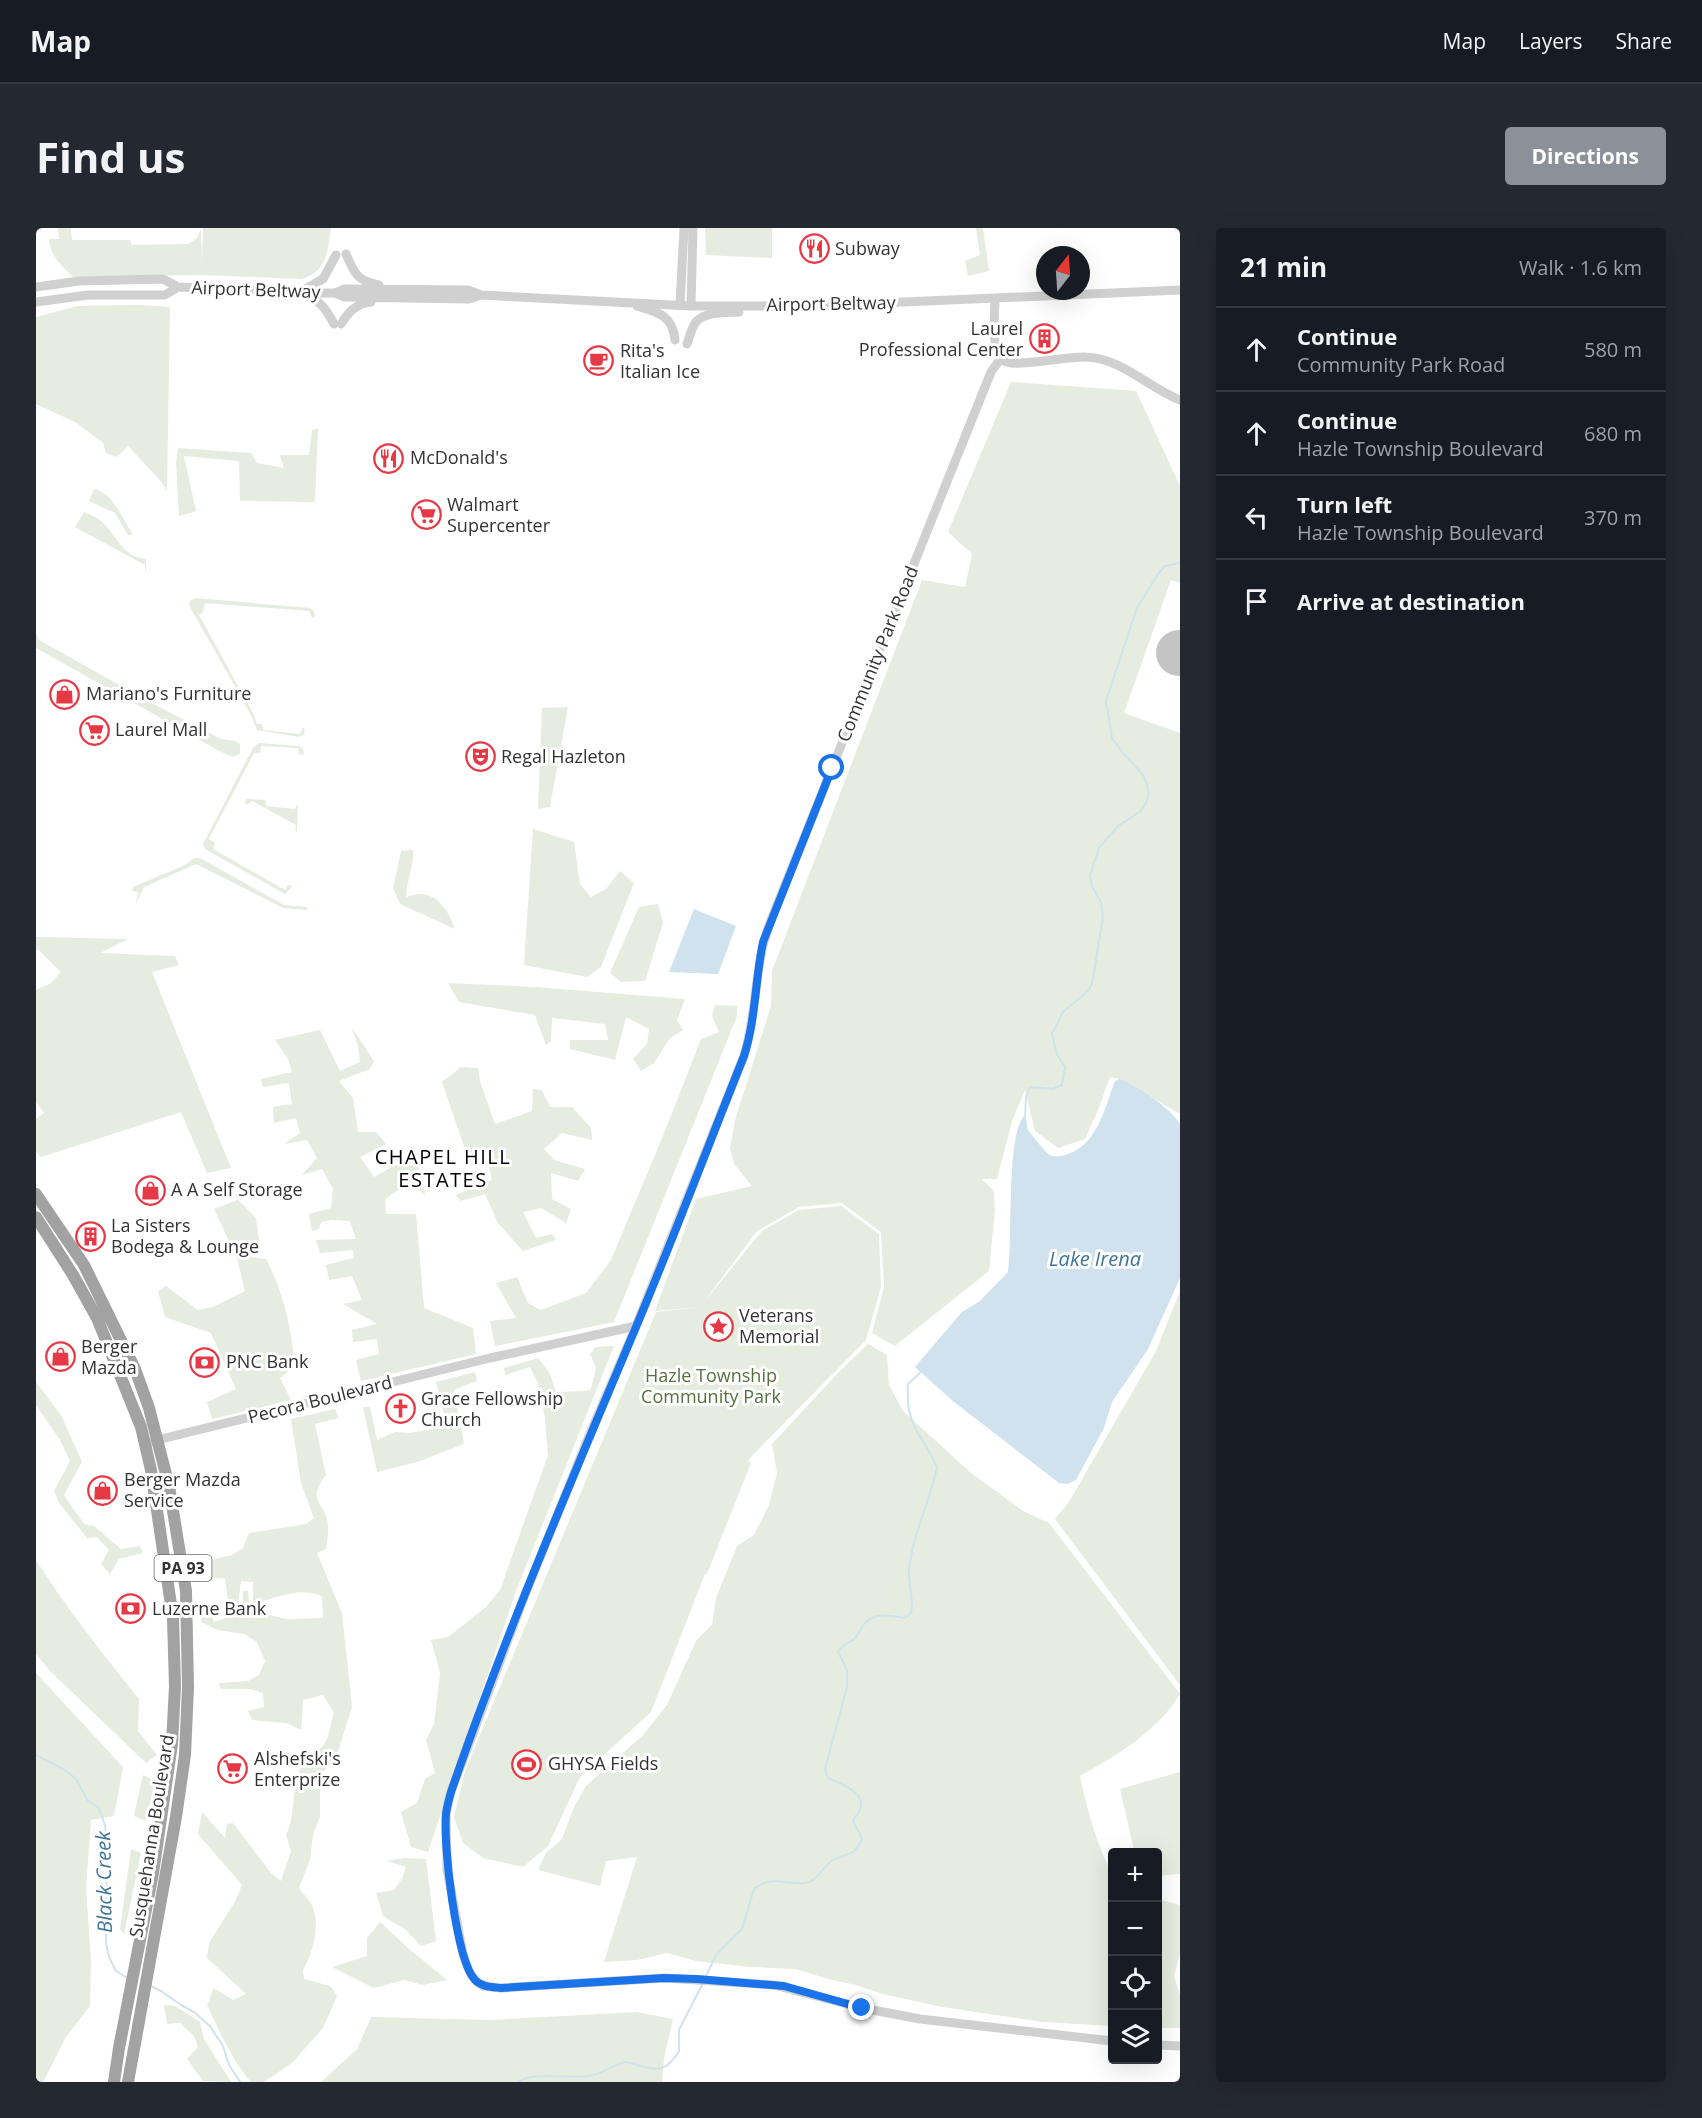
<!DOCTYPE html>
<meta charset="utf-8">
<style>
:root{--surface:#171b24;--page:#242831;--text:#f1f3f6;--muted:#9ea1a6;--line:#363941;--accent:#8c9099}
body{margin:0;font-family:"Open Sans",sans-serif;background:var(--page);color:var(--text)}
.controls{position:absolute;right:18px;bottom:18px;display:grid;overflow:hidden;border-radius:6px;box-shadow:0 6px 24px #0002}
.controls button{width:54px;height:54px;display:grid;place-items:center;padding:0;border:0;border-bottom:2px solid var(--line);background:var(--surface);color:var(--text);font:30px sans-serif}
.compass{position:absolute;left:1000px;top:18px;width:54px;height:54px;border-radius:50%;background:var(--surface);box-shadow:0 6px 24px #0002;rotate:17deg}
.stop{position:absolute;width:18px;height:18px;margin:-14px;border:4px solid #1a73e8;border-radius:50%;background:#fff}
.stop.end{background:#1a73e8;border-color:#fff;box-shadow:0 2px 6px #0008}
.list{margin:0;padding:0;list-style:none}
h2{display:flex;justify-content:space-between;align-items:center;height:78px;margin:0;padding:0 24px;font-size:26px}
h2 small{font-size:20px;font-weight:400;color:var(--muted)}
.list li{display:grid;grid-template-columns:39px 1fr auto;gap:18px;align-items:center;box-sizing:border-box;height:84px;padding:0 24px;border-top:2px solid var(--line)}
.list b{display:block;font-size:22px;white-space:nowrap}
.list p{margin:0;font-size:20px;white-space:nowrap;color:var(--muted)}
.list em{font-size:20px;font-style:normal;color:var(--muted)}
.icon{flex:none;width:33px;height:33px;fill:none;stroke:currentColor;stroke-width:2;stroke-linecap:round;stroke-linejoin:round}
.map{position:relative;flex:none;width:1144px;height:1854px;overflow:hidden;border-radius:6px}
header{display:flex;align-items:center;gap:36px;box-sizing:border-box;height:84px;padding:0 30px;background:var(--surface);border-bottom:2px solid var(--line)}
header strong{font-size:28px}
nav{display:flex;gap:33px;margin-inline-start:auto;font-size:21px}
.intro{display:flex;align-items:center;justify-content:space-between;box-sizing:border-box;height:144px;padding:0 36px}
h1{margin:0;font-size:42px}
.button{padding:15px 27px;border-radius:6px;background:var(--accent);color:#fff;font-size:21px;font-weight:700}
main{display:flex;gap:36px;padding:0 36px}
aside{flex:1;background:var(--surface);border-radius:6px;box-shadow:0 6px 24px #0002}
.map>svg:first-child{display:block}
.green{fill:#e6ecdf}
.water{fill:#cfe2ee}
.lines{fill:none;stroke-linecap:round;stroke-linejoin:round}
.stream{stroke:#cfe2ee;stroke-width:2}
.runway{stroke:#c4c4c4;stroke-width:46}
.tertiary{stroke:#d0d0d0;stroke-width:9}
.trunk{stroke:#a2a2a2;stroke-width:12}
.route{stroke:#1a73e8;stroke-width:8}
.labels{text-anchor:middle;stroke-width:6;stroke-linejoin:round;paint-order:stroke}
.shield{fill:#fff;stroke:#707070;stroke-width:1.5}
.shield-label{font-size:16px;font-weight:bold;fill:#333}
.poi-label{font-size:18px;fill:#333;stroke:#fff;text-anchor:start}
.street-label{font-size:18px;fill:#333;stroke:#fff}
.park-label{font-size:18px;fill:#56703f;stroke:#fff}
.neighbourhood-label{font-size:20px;letter-spacing:1.5px;fill:#000;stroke:#fff}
.water-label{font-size:20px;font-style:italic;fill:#3f7597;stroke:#fff}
</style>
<header>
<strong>Map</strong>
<nav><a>Map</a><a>Layers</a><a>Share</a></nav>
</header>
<div class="intro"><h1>Find us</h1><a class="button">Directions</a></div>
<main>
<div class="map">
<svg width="1144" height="1854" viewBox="0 0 1144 1854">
<rect width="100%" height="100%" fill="#fff"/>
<path class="green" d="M22 0H35L36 12H94L96 17 152 16 161 10 165 1 166 36 167 0H295C291 24 292 42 266 51L166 47 37 49C25 37 14 28 13 11H23Z
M669 0H736V30L670 27Z
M940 0H947L953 43 932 48 929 33 944 27Z
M103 77 134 79 131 263 123 251 92 218 81 229 70 225 67 215 39 194 0 176V89L41 78Z
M975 154 1100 163 1144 258V355L1135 352 1088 485 1144 505V886L1084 851 1074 849 1062 882 1049 911 1022 920 999 903 989 862 976 893 961 951H946L958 963 959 982 953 1043 859 1118 836 1105 848 1059 845 1004 806 975 763 979 721 1003 667 1075 726 1003 763 982 805 978 843 1006 845 1059 830 1112 713 1231 712 1233 715 1235 671 1346H669L615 1484 544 1549 512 1618 487 1639 447 1630 427 1615 418 1589 429 1543 620 1084 664 1079 619 1083 660 971 716 958 698 936 694 921 699 892 735 778 736 743 886 352 929 359 936 326 912 304Z
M282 200 279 274 204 273 203 233 148 228 160 283 143 288 140 234 142 220 215 225 221 235 248 240 244 227H273L276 202Z
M58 261C76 264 87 291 96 305L95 307H92L79 285 53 273Z
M48 284C53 287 61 289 65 293 80 306 87 330 110 331V344L109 343V337L39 299Z
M159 370 274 380 278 383 279 389 276 390 273 383 169 375 167 384 163 387 217 485 221 496H226L227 502 264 506 267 499 269 502 267 507 263 509 221 502 215 487 153 377 154 373Z
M0 406 3 412 112 473 185 511 199 513 204 516V526L197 529 187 525 0 420Z
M532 479 514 579 502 581 506 480Z
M223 515 263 518 267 521 268 526 263 527 262 520 225 518 224 525H218L173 611 179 615 177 621 249 662 252 657H255L256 659 249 666 169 621 167 616 217 520Z
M210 571 229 572 230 578 259 581 262 575 261 604 259 601 260 597 216 573 211 577 209 575Z
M497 601 538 614 544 656 555 669 570 661 584 643 598 655 565 739 551 749 488 737Z
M377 622C378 638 371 652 370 669 374 668 380 666 384 666 403 666 414 686 419 701L364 676 357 660 365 623Z
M158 630H164L248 677 271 679V682L247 680 160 636 108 659 100 676 102 664 96 663 97 659 149 637Z
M622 676 627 695 609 753 585 754 574 745 603 679Z
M0 709 92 711 64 725 139 728 143 737 116 744 195 940 171 945 145 884 5 929 0 924V891L8 885 0 874V762L15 755 25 744 2 721 0 722Z
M412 755 499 759 649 771 641 792 647 802 634 810 618 835 605 843 597 831 611 816 613 801 590 789 579 832 534 821V812H572L569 796 516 790 515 813 510 817 499 787 423 774Z
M679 777 701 778V788L578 1094 459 1118 454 1093 480 1090 460 1055 481 1049 492 1075 505 1082 550 1065 575 1032 631 898 665 811 683 804 676 788Z
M316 800 338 833 334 841 303 853 317 870 322 904H340L350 916 324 929 338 949 359 937H382L389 967 373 955 349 971 350 986H380L388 1080 437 1100 440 1126 325 1153 320 1132 343 1126 341 1111 317 1114 316 1102 341 1096 307 1076 326 1072 316 1048 293 1052 290 1037 318 1030 317 1022 284 1025 280 1012 320 1011 314 993 295 992 285 994 283 1001 276 1003 273 986 295 980 297 961 286 941 266 947 281 930 271 912 248 916 264 905 260 890 238 895 237 879 256 876 253 855 227 859 225 851 256 844 252 831 239 812 284 802 304 843 324 834 322 818Z
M425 839 442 840 444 853 459 896 496 883 497 861 506 862 514 879H536L555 900 556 912 526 905 508 921 518 932 549 941 542 953 515 945 516 971 535 981 530 995 505 980 487 984 500 1010 516 1006 520 1012 487 1023 462 995 449 966 424 973 420 967 456 952 451 929 432 930 406 854Z
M202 972 220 990 223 1012 215 1016V1029L230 1031C247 1063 257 1103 258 1139L244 1150 255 1172 176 1191 171 1174 200 1161 175 1105 129 1089 122 1063 130 1058 162 1082 177 1079 209 1063 201 1030 178 981Z
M1144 1063V1457L1019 1291 1033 1274 1120 1123Z
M832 1116 851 1127 853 1157 867 1183 935 1245 987 1283 1013 1295 1144 1466C1121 1504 1081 1527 1044 1548 1051 1582 1060 1615 1076 1646V1798L1007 1794 906 1779 847 1766 820 1757 796 1752 759 1741 714 1739 660 1733 631 1725 601 1732 568 1734 601 1629 570 1633 564 1658 502 1642 510 1625 526 1611 538 1579 550 1558 607 1507 631 1477 660 1413 676 1397 680 1370 701 1318 718 1307 733 1277 741 1245 736 1216 801 1146Z
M578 1118 480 1363 392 1624 375 1619 365 1584 381 1575 389 1551 399 1545 390 1512 398 1496 404 1445 395 1412 412 1409 450 1379 464 1362 512 1227 509 1190 502 1155 494 1139 469 1147 468 1140 502 1130 513 1144 520 1164 550 1163 555 1161 560 1139 554 1126 559 1119Z
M439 1144 441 1153 418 1162 428 1216 381 1234 341 1244 327 1179H334L341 1212 359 1204 374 1205 411 1198 400 1154Z
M0 1154 25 1187 46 1234 28 1267 48 1296 58 1298 85 1321 104 1318 107 1325 83 1331 74 1346 65 1336 73 1322 61 1309 51 1310 23 1275 18 1263 34 1233 24 1212 0 1177Z
M299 1181 303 1190 279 1196 290 1247C269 1273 290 1276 292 1296 293 1304 291 1313 290 1321L281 1325 306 1385 316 1479 299 1533 284 1546V1589L277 1607 274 1632 263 1660C267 1666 275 1673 277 1680 284 1699 277 1725 267 1742L268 1751 294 1758 301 1768 287 1800 257 1834 228 1854H215C195 1831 184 1804 171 1777L178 1760 197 1772 210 1766 171 1730 173 1715 200 1672 206 1657 162 1606 166 1584 189 1610 191 1596 197 1595 235 1645 245 1653 255 1623 250 1607C259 1589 256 1567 262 1547 266 1533 276 1529 286 1519 293 1512 295 1494 298 1484L287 1467 267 1472 265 1502 251 1495 216 1492 212 1483 228 1479 227 1465 214 1461H185L183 1455 212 1453 223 1447 229 1433 221 1414 208 1406 182 1402 165 1394 168 1381 174 1380 178 1394 207 1384V1363H212L214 1385 234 1387 250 1391 287 1390 286 1368C264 1358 239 1370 217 1376V1354L205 1353 202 1377 193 1379 189 1350 164 1351 161 1335 196 1327 207 1320 213 1305 270 1296 278 1290 265 1255 255 1191Z
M0 1332C31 1381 67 1426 103 1471L102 1503 121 1527 110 1535 14 1443 0 1426Z
M0 1445 87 1539 78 1588 55 1592 50 1660 55 1732 54 1778 30 1809 7 1854H0Z
M1144 1544V1646L1122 1648V1624H1100L1098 1622 1084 1561Z
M107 1547 119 1553 110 1593 98 1588Z
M95 1621 105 1625 88 1706 84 1701Z
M368 1630 390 1631 400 1713 385 1718 370 1702 347 1688 340 1665 358 1662 366 1651 370 1639 351 1633Z
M1122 1671 1144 1677V1726L1138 1748 1144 1767V1800H1122Z
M344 1694 372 1720 411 1752 387 1757 368 1752 338 1760 296 1739 331 1728V1710Z
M128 1777 139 1778 164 1794 168 1811 195 1854 167 1853 151 1831 162 1819 158 1808 144 1795 131 1796Z
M601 1784 637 1791 628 1831 626 1854H285L321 1821 335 1789 454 1792Z"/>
<path class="water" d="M658 681 700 698 682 746 633 744Z
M1084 851C1101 858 1135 880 1144 896V1050L1112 1121 1076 1174 1068 1200 1040 1252 1031 1256 1023 1255 918 1174 879 1139 926 1084 944 1073 972 1044C977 1012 970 909 988 888 992 893 990 896 992 902 994 905 1010 925 1014 927 1020 930 1027 928 1032 926 1062 916 1069 879 1079 853Z"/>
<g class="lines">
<path class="stream" d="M989 891 990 869 994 859 1017 861 1026 857 1029 839 1021 827 1016 806 1027 784 1052 763 1056 756 1067 689 1065 674 1056 658 1054 647 1063 620 1082 598 1105 583 1110 575 1113 564 1108 548 1087 525 1076 510 1070 473 1101 380 1122 346 1129 338 1144 335
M0 1527 29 1542 40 1551 52 1573 62 1579 64 1583 69 1597 71 1614 70 1715 73 1729 80 1743 93 1751
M669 1750 680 1727 706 1701 718 1661C737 1646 748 1657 768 1655 782 1654 786 1639 797 1632 803 1628 812 1628 818 1623 821 1620 824 1615 826 1611L817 1593C819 1588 824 1584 825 1579 828 1563 802 1555 792 1550L789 1541 811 1459V1442L802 1424C806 1415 815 1416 820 1409 823 1405 825 1400 828 1396 839 1383 855 1388 869 1390L875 1385C878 1370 872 1357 873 1343 876 1307 894 1274 901 1239 885 1204 869 1198 872 1156L887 1142
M113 1757 125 1763 145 1777 158 1784 174 1798 187 1818 193 1837 204 1854
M482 1854C498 1843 533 1851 553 1848 566 1846 576 1837 589 1834 613 1839 627 1851 643 1823V1802L667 1755"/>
<path class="runway" d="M1143 425H1144"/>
<path class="tertiary" d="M310 26C318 45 321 53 343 57
M0 59 43 53 127 51 142 59 263 65H299L308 61 432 62 445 67 655 78H776L1144 62
M266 63 287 51 300 27
M299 65 308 69 433 71 445 67
M271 68C285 73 291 83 298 96
M959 71C959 87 954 123 968 133 977 140 1032 128 1049 129 1086 130 1111 159 1144 172
M0 74 52 67H129L142 59
M644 77 648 0
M601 78C621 84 637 87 639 112
M655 78 657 0
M305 96C313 83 320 76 335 74
M651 116C653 110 655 103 658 97 665 83 690 85 703 84
M965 130 955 144 733 697C718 740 721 785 708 828L600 1098 553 1208 489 1367 415 1564 410 1585 411 1641 427 1726 434 1745 441 1754 447 1758 465 1760 629 1750 738 1757 826 1780 884 1791 1076 1813
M109 1215 454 1130 600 1098
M1122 1817 1144 1818"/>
<path class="trunk" d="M0 966 48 1037 99 1141 113 1180 133 1258 150 1363 152 1459 149 1527 140 1589 92 1854
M0 989 37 1047 61 1090 105 1199 115 1242 137 1390 139 1458 136 1516 117 1645 83 1820 78 1854"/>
</g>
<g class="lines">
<path class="route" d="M796 540 727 714C719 752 720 791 708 828 672 918 638 1009 600 1099 536 1252 469 1406 415 1564 413 1571 411 1578 410 1586 407 1616 420 1732 439 1752 446 1759 456 1759 465 1760L628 1750 661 1751 748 1758 826 1780"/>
</g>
<defs>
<symbol id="restaurant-ring" viewBox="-11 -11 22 22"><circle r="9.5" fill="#fff" stroke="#e63946" stroke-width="1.5"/><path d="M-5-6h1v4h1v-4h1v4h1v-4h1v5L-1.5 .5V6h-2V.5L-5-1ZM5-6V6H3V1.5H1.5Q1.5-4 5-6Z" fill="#e63946"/></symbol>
<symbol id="building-ring" viewBox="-11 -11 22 22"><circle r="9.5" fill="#fff" stroke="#e63946" stroke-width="1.5"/><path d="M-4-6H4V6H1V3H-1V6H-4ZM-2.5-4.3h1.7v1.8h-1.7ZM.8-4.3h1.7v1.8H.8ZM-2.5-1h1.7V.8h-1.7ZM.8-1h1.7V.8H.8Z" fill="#e63946"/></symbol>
<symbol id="cafe-ring" viewBox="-11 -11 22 22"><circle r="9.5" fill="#fff" stroke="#e63946" stroke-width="1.5"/><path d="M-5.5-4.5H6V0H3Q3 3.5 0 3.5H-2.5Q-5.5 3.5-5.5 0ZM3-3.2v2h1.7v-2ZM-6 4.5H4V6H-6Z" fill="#e63946"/></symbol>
<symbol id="supermarket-ring" viewBox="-11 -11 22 22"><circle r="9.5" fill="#fff" stroke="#e63946" stroke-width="1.5"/><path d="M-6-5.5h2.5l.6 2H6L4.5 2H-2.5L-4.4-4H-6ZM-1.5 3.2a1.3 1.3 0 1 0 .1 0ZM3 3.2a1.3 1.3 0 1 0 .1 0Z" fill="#e63946"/></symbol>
<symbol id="shop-ring" viewBox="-11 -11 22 22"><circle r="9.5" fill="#fff" stroke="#e63946" stroke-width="1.5"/><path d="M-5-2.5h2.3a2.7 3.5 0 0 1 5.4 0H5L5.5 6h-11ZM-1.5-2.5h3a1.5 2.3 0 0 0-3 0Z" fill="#e63946"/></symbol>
<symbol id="theatre-ring" viewBox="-11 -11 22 22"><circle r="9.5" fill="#fff" stroke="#e63946" stroke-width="1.5"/><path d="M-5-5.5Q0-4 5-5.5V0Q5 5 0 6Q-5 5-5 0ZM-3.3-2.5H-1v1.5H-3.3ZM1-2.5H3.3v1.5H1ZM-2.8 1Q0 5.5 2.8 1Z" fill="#e63946"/></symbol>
<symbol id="sight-ring" viewBox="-11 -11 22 22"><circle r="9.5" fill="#fff" stroke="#e63946" stroke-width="1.5"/><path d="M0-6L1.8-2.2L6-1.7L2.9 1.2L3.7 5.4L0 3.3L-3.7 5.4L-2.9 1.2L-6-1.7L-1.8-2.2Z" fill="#e63946"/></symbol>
<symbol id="bank-ring" viewBox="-11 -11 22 22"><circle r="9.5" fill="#fff" stroke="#e63946" stroke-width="1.5"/><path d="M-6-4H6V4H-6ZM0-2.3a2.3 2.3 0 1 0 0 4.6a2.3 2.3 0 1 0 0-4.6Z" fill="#e63946"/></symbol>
<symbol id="church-ring" viewBox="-11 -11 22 22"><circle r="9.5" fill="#fff" stroke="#e63946" stroke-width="1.5"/><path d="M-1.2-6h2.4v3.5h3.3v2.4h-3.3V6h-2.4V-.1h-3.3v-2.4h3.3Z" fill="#e63946"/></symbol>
<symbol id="stadium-ring" viewBox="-11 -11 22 22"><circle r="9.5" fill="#fff" stroke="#e63946" stroke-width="1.5"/><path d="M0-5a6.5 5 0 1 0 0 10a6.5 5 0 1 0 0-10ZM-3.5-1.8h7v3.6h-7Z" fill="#e63946"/></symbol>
</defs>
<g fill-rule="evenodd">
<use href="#restaurant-ring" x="762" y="4" width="33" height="33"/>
<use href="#building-ring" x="992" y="94" width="33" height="33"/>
<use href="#cafe-ring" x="546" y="116" width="33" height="33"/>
<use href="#restaurant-ring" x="336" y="214" width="33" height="33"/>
<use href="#supermarket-ring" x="374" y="270" width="33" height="33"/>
<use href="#shop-ring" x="12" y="450" width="33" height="33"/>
<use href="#supermarket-ring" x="42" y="486" width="33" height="33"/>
<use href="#theatre-ring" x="428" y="512" width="33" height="33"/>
<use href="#shop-ring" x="98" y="946" width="33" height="33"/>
<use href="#building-ring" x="38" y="992" width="33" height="33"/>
<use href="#sight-ring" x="666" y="1082" width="33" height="33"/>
<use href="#shop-ring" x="8" y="1112" width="33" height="33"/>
<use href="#bank-ring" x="152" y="1118" width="33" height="33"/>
<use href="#church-ring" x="348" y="1164" width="33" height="33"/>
<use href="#shop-ring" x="50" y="1246" width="33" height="33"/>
<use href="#bank-ring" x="78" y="1364" width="33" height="33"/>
<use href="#stadium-ring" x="474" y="1520" width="33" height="33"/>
<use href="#supermarket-ring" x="180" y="1524" width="33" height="33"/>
</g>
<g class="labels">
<rect class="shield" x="118.5" y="1327" width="57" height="26" rx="4.5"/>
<g class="shield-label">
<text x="147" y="1346">PA 93</text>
</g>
<g class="poi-label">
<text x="799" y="27">Subway</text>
<text x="987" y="107" text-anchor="end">Laurel<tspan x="987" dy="21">Professional Center</tspan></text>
<text x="584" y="129">Rita's<tspan x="584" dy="21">Italian Ice</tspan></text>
<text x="374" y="236">McDonald's</text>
<text x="411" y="283">Walmart<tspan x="411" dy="21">Supercenter</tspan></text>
<text x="50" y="472">Mariano's Furniture</text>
<text x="79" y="508">Laurel Mall</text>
<text x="465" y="535">Regal Hazleton</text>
<text x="135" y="968">A A Self Storage</text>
<text x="75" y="1004">La Sisters<tspan x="75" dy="21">Bodega &amp; Lounge</tspan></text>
<text x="703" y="1094">Veterans<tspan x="703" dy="21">Memorial</tspan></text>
<text x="45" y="1125">Berger<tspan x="45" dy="21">Mazda</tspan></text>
<text x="190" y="1140">PNC Bank</text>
<text x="385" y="1177">Grace Fellowship<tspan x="385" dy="21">Church</tspan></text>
<text x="88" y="1258">Berger Mazda<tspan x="88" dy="21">Service</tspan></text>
<text x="116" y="1387">Luzerne Bank</text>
<text x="218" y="1537">Alshefski's<tspan x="218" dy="21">Enterprize</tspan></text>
<text x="512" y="1542">GHYSA Fields</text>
</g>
<g class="street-label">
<text transform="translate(220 62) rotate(2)" y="6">Airport Beltway</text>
<text transform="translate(795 76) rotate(-1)" y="6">Airport Beltway</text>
<text transform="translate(842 426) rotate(-68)" y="6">Community Park Road</text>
<text transform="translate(284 1172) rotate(-14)" y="6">Pecora Boulevard</text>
<text transform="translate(116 1608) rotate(-81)" y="6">Susquehanna Boulevard</text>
</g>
<g class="park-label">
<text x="675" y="1154">Hazle Township<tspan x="675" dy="21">Community Park</tspan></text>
</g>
<g class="neighbourhood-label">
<text x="407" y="936">CHAPEL HILL<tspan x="407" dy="23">ESTATES</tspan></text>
</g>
<g class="water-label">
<text x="1059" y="1038">Lake Irena</text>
<text transform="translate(68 1654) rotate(-91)" y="7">Black Creek</text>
</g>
</g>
</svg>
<div class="controls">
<button>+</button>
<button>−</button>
<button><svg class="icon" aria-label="locate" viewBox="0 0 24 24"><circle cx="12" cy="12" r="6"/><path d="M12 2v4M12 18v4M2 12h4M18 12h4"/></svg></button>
<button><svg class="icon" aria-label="layers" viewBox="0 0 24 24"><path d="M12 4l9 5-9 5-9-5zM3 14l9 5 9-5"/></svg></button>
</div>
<svg class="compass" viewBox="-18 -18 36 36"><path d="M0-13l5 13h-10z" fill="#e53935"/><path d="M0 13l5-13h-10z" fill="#9ea1a6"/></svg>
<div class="stop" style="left:796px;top:540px"></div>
<div class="stop end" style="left:826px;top:1780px"></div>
</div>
<aside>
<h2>21 min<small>Walk · 1.6 km</small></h2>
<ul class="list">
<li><svg class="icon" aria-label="ahead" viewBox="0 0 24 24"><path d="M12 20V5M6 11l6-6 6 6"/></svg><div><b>Continue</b><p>Community Park Road</p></div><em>580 m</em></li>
<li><svg class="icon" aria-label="ahead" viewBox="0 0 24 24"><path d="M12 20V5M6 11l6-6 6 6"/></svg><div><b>Continue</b><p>Hazle Township Boulevard</p></div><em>680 m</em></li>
<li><svg class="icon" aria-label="left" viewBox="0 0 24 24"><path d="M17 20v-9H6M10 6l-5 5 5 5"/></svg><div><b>Turn left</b><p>Hazle Township Boulevard</p></div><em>370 m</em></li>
<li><svg class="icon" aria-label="arrive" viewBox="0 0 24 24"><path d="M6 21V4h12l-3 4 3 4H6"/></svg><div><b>Arrive at destination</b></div></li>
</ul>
</aside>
</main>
